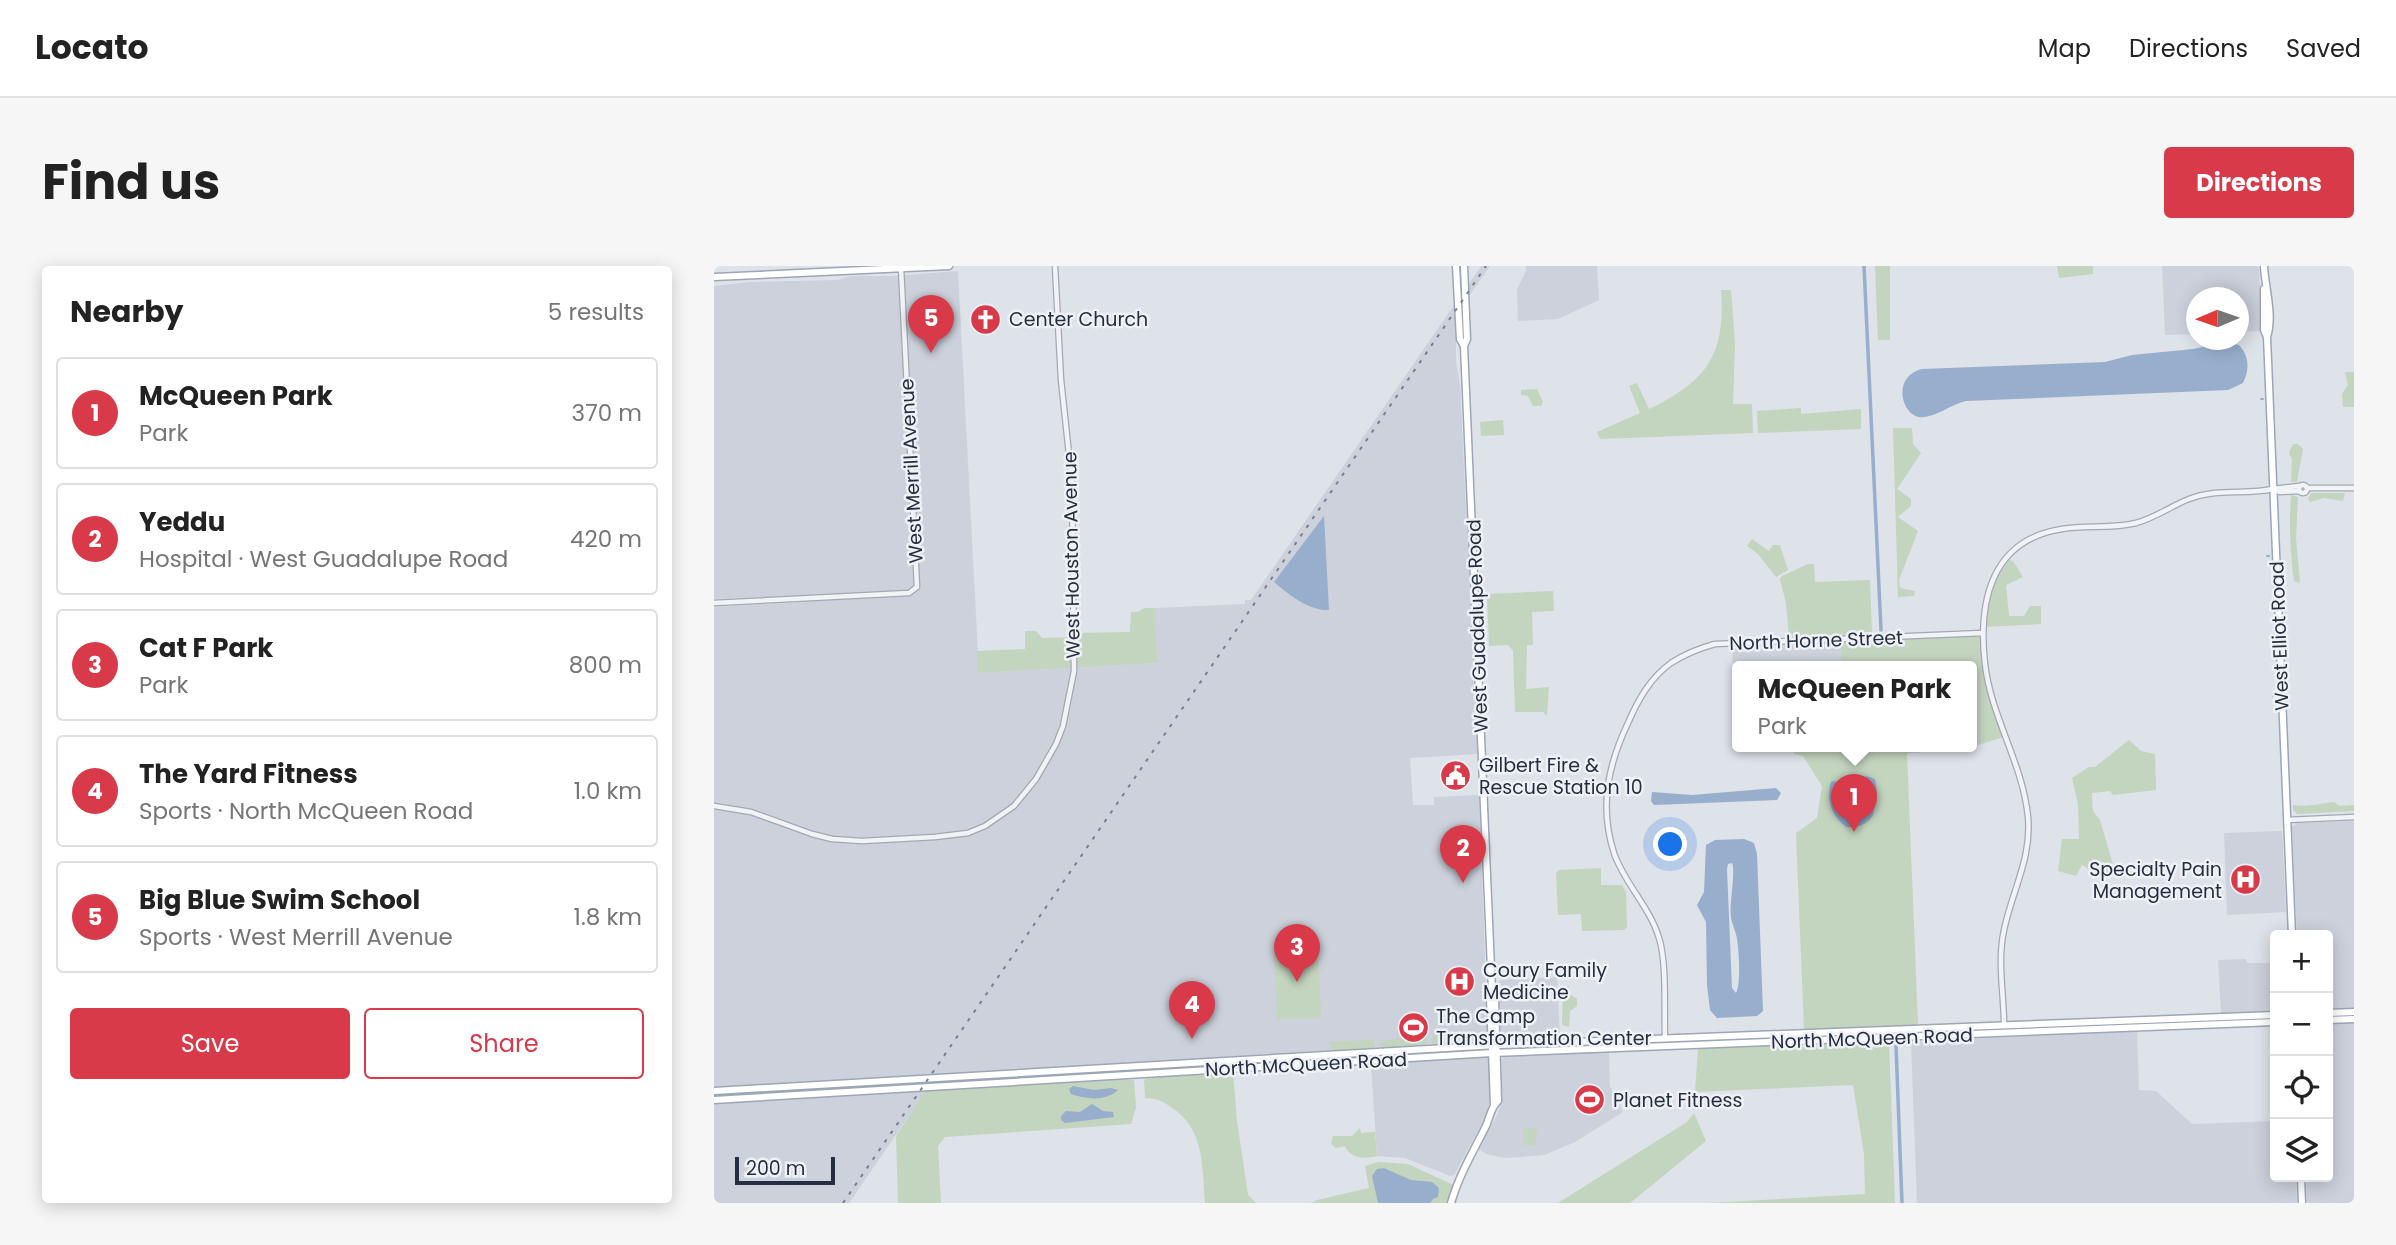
<!DOCTYPE html>
<meta charset="utf-8">
<style>
:root{--surface:#fff;--page:#f6f6f6;--text:#222;--muted:#767676;--line:#e0e0e0;--accent:#d83a4a}
body{margin:0;font-family:Poppins,sans-serif;background:var(--page);color:var(--text)}
.controls{position:absolute;right:21px;bottom:21px;display:grid;overflow:hidden;border-radius:7px;box-shadow:0 4px 18px #0003}
.controls button{width:63px;height:63px;display:grid;place-items:center;padding:0;border:0;border-bottom:2px solid var(--line);background:var(--surface);color:var(--text);font:35px sans-serif}
.compass{position:absolute;left:1472px;top:21px;width:63px;height:63px;border-radius:50%;background:var(--surface);box-shadow:0 4px 18px #0003;rotate:268deg}
.scale{position:absolute;left:21px;bottom:18px;width:100px;box-sizing:border-box;padding-left:7px;border:4px solid #262f41;border-top:0;font-size:19px;line-height:24px;white-space:nowrap;color:#262f41;-webkit-text-stroke:5px #eef1f6;paint-order:stroke}
.you{position:absolute;left:957px;top:579px;width:24px;height:24px;margin:-18px;border:5px solid #fff;border-radius:50%;background:#1a73e8;box-shadow:0 0 0 10px #1a73e833}
.badge{display:grid;place-items:center;width:46px;height:46px;border-radius:50%;background:var(--accent);color:#fff;font-size:23px;font-weight:700}
.pin{position:absolute;translate:-50% -58px;filter:drop-shadow(0 2px 4px #0008)}
.pin::after{content:'';position:absolute;top:37px;width:24px;height:21px;background:inherit;clip-path:polygon(0 0,100% 0,50% 100%)}
.popup{position:absolute;left:1018px;top:395px;width:245px;height:91px;box-sizing:border-box;display:grid;place-content:center;border-radius:7px;background:var(--surface);filter:drop-shadow(0 2px 5px #0005);font-size:23px;white-space:nowrap;color:var(--muted)}
.popup b{font-size:26px;color:var(--text)}
.popup::after{content:'';position:absolute;left:50%;top:100%;margin-left:-14px;border:14px solid transparent;border-top-color:var(--surface)}
.list{margin:0;padding:0;list-style:none}
h2{display:flex;justify-content:space-between;align-items:center;height:91px;margin:0;padding:0 28px;font-size:30px}
h2 small{font-size:23px;font-weight:400;color:var(--muted)}
.list li{display:grid;grid-template-columns:46px 1fr auto;gap:21px;align-items:center;box-sizing:border-box;height:112px;margin:0 14px 14px;padding:0 14px;border:2px solid var(--line);border-radius:7px}
.list b{display:block;font-size:26px;white-space:nowrap}
.list p{margin:0;font-size:23px;white-space:nowrap;color:var(--muted)}
.list em{font-size:23px;font-style:normal;color:var(--muted)}
.actions{display:flex;gap:14px;padding:21px 28px}
.actions a{flex:1;padding:16px 0;border:2px solid var(--accent);border-radius:7px;text-align:center;font-size:24px;color:var(--accent)}
.actions .main{background:var(--accent);color:#fff}
.icon{flex:none;width:38px;height:38px;fill:none;stroke:currentColor;stroke-width:2;stroke-linecap:round;stroke-linejoin:round}
.map{position:relative;flex:none;width:1640px;height:937px;overflow:hidden;border-radius:7px}
header{display:flex;align-items:center;gap:42px;box-sizing:border-box;height:98px;padding:0 35px;background:var(--surface);border-bottom:2px solid var(--line)}
header strong{font-size:33px}
nav{display:flex;gap:38px;margin-inline-start:auto;font-size:24px}
.intro{display:flex;align-items:center;justify-content:space-between;box-sizing:border-box;height:168px;padding:0 42px}
h1{margin:0;font-size:49px}
.button{padding:18px 32px;border-radius:7px;background:var(--accent);color:#fff;font-size:24px;font-weight:700}
main{display:flex;gap:42px;padding:0 42px}
aside{flex:1;background:var(--surface);border-radius:7px;box-shadow:0 4px 18px #0003}
.map>svg:first-child{display:block}
.built{fill:#ccd1db}
.green{fill:#c3d4bf}
.water{fill:#97aecc;fill-rule:evenodd}
.lines{fill:none;stroke-linecap:round;stroke-linejoin:round}
.stream{stroke:#97aecc;stroke-width:2}
.canal{stroke:#97aecc;stroke-width:3.5}
.minor-casing{stroke:#a3a9b3;stroke-width:7}
.major-casing{stroke:#9da6b6;stroke-width:9}
.minor{stroke:#f1f3f7;stroke-width:4.5}
.major{stroke:#fff;stroke-width:6}
.rail{stroke:#778094;stroke-width:2;stroke-dasharray:3.5 7;stroke-linecap:butt}
.labels{text-anchor:middle;stroke-width:5;stroke-linejoin:round;paint-order:stroke}
.poi-label{font-size:19px;fill:#262f41;stroke:#eef1f6;text-anchor:start}
.street-label{font-size:19px;fill:#262f41;stroke:#eef1f6}
</style>
<header>
<strong>Locato</strong>
<nav><a>Map</a><a>Directions</a><a>Saved</a></nav>
</header>
<div class="intro"><h1>Find us</h1><a class="button">Directions</a></div>
<main>
<aside>
<h2>Nearby<small>5 results</small></h2>
<ul class="list">
<li><span class="badge">1</span><div><b>McQueen Park</b><p>Park</p></div><em>370 m</em></li>
<li><span class="badge">2</span><div><b>Yeddu</b><p>Hospital · West Guadalupe Road</p></div><em>420 m</em></li>
<li><span class="badge">3</span><div><b>Cat F Park</b><p>Park</p></div><em>800 m</em></li>
<li><span class="badge">4</span><div><b>The Yard Fitness</b><p>Sports · North McQueen Road</p></div><em>1.0 km</em></li>
<li><span class="badge">5</span><div><b>Big Blue Swim School</b><p>Sports · West Merrill Avenue</p></div><em>1.8 km</em></li>
</ul>
<div class="actions"><a class="main">Save</a><a>Share</a></div>
</aside>
<div class="map">
<svg width="1640" height="937" viewBox="0 0 1640 937">
<rect width="100%" height="100%" fill="#dee2e9"/>
<path class="built" d="M767 0H776L742 49V95L746 120 764 488 696 492 699 539H720V531L765 529 774 775 769 777 760 775 223 809 135 937H0V837L201 824 211 811 0 823V544H3L4 538 0 537V341L90 336 91 330 0 333V20L35 16 124 14 137 10H180L244 5 265 407 443 397 441 342 531 338V334H537Z
M812 0H883L885 34 844 53 804 55 803 23 812 5Z
M1448 0H1543L1545 3 1547 65 1525 66 1524 32H1482V68L1451 69Z
M1126 376 1127 393 1125 400H1023L1022 477 1018 380Z
M1640 555V742L1614 744V669H1583L1578 561 1583 557Z
M1568 565 1572 646 1513 649 1510 567Z
M1532 693 1533 697H1561V744L1507 748 1504 694Z
M843 711 846 774 819 773 791 775 786 773 785 714Z
M1640 757V937H1593L1592 911H1614V758Z
M1423 765 1425 824 1442 825 1478 858 1561 855V911H1582L1583 937H1203L1197 776Z
M895 786 896 820 909 846 861 876 830 889 791 892 772 888 765 883 784 847 787 835 788 795 790 790Z
M770 791 775 792 777 830 774 842 770 854 740 909 736 910 691 892 663 890 657 798Z"/>
<path class="green" d="M1161 0H1176V74H1164Z
M1343 0H1379V8L1345 12Z
M1007 24H1017L1021 78 1019 138H1038L1039 167 886 173 883 166 926 147 915 120 923 117 935 143C992 116 1012 89 1007 24Z
M1631 106H1640V141H1629L1628 128 1634 119Z
M823 123 829 136 827 140H819L814 130 807 129V124Z
M1087 142V148L1147 143V163L1044 167 1043 145Z
M789 154 790 169 767 170 766 156Z
M1179 162H1198L1199 178 1207 187 1183 223 1197 233V240L1184 251 1204 265 1185 314 1186 322 1201 325 1200 330 1184 331Z
M1579 178H1584L1589 183 1583 216H1577L1578 193 1575 187Z
M1597 227H1631L1629 235 1610 232 1596 236 1594 233Z
M1577 229 1584 231 1582 273 1586 317 1580 315C1576 287 1575 257 1577 229Z
M1038 273 1055 285 1059 279H1066L1074 304 1062 311 1044 288 1033 280Z
M1295 294 1299 295 1309 311 1292 319 1295 350H1310L1316 340H1327V358L1271 361C1272 335 1279 315 1295 294Z
M1094 298H1100L1101 316 1156 314 1158 368 1075 370 1072 337 1066 313 1068 310Z
M839 325 840 345 818 346 819 379H813L812 423 835 421 833 450 829 446H801L799 385 794 379 775 380 773 328Z
M430 342H441L443 397 264 407 263 385 311 383V365H322L328 372 362 371V367L416 366 417 346H424Z
M1261 370 1267 372 1269 407 1289 471 1249 484 1193 487 1204 759 1174 762 1090 764 1082 567 1103 552 1108 520 1089 490 1080 488V480H1257V400H1125L1127 393 1126 376Z
M1415 474 1427 485 1441 488 1442 524 1399 529 1396 525 1378 527 1379 545 1386 554 1402 609H1386L1368 599 1362 610 1344 605 1348 573H1365L1364 538 1358 512 1375 501H1381Z
M1620 536 1626 540 1640 539V545L1583 548 1579 544V539C1597 541 1602 538 1620 536Z
M887 602V619H908L912 626 913 661 910 664 868 665 867 648 844 649 842 607 845 604Z
M604 679 607 752 563 753 560 681Z
M855 720V728L863 733V740L856 745 855 761 848 759 849 721Z
M741 768 742 778 719 779 718 769Z
M713 769V777L710 780 667 782 666 775Z
M661 774 660 783 618 785 614 776Z
M1175 776 1181 937H995L1151 928 1150 888 1139 819 981 826 984 782Z
M519 806 523 855 534 929 542 937H491C488 900 491 863 457 841 449 835 441 832 431 832L430 814 434 811Z
M390 813 420 814 422 841 417 858 231 871 224 880 227 937H184L182 870 212 824Z
M980 847 992 875 916 937H844L973 856Z
M646 862 647 867 661 866 663 890C651 893 636 893 631 880L622 882 617 878 619 870H638Z
M809 862H821L823 864 821 879H809Z
M664 896 694 898 746 922 742 937H597L603 934 655 922 651 900Z"/>
<path class="water" d="M1512 76 1525 79C1535 90 1536 103 1529 117L1514 124 1252 135C1237 138 1220 153 1205 151 1187 148 1178 110 1208 103L1391 96 1418 89 1479 83Z
M610 250 615 344C596 345 576 330 560 316Z
M1153 510 1161 513 1163 526 1159 549C1154 559 1142 562 1132 561 1118 550 1113 537 1116 518L1118 515 1144 517 1145 513Z
M1062 522 1067 527 1063 534 940 539 937 535 938 526 978 529Z
M1030 573 1040 577 1043 588 1049 745 1043 750 1003 752 996 744 993 719 992 656 983 639 990 626 992 579 1001 574ZM1018 597C1022 606 1015 637 1017 651 1018 659 1022 665 1023 673 1025 684 1027 718 1022 727L1018 722 1013 603 1014 598Z
M359 820 380 824 397 822 404 824C391 836 372 833 357 828L355 823Z
M378 838 389 845 399 846 400 851 351 857 347 854V850L352 845 366 846Z
M670 902 697 914 718 916 725 922 724 931 719 933 716 937H664L658 910 663 903Z"/>
<g class="lines">
<path class="stream" d="M1547 133H1549
M1553 290H1555
M1559 430H1561"/>
<path class="canal" d="M1150 0 1167 364
M1182 780 1188 937"/>
<defs>
<path id="minor" d="M1585 223a4 4 0 1 1 8 0a4 4 0 1 1-8 0Z
M1593 222H1640
M1560 224 1566 226 1585 225
M0 337 195 327 203 321 187 2
M0 540 37 546 98 568 118 573 148 575 221 571 254 567 271 560 300 540 322 513 342 478 349 460 360 405 358 216 347 114 341 0
M1573 554 1640 551
M1290 759C1290 728 1283 696 1290 664 1298 625 1318 592 1314 551 1309 498 1277 451 1271 398 1264 337 1276 274 1348 263 1373 259 1398 263 1422 257 1441 252 1457 240 1475 233 1502 222 1532 229 1559 223 1568 222 1576 221 1585 220
M951 773C950 746 953 696 945 672 936 641 910 617 900 587 885 541 894 499 914 457 924 434 936 412 957 397 971 388 986 382 1001 378L1269 367"/>
<path id="major" d="M742 0 746 73 750 80
M750 0 753 73 750 80 778 725 776 732 780 839
M1550 0C1551 22 1560 49 1553 71L1578 669
M0 11 235 0
M1550 23V64L1553 71
M1614 747 1640 746
M1614 754 1640 753
M0 825 783 779 1561 749
M0 834 778 787 1561 756
M1587 911 1588 937
M737 937C745 909 759 886 772 860 776 851 777 841 784 835L781 732 778 725"/>
</defs>
<use href="#minor" class="minor-casing"/>
<use href="#major" class="major-casing"/>
<use href="#minor" class="minor"/>
<use href="#major" class="major"/>
<path class="rail" d="M129 937 772 0"/>
</g>
<defs>
<symbol id="church-disc" viewBox="-11 -11 22 22"><circle r="9.5" fill="#d83a4a" stroke="#eef1f6"/><path d="M-1.2-6h2.4v3.5h3.3v2.4h-3.3V6h-2.4V-.1h-3.3v-2.4h3.3Z" fill="#fff"/></symbol>
<symbol id="civic-disc" viewBox="-11 -11 22 22"><circle r="9.5" fill="#d83a4a" stroke="#eef1f6"/><path d="M-.6-6.5H3V-4.5H.6V-3L4-1V1h2V6H-6V1h2V-1L-.6-3ZM-1.2 2.5V6h2.4V2.5Z" fill="#fff"/></symbol>
<symbol id="hospital-disc" viewBox="-11 -11 22 22"><circle r="9.5" fill="#d83a4a" stroke="#eef1f6"/><path d="M-5-5h3v3.5h4V-5h3V5h-3V1.5h-4V5h-3Z" fill="#fff"/></symbol>
<symbol id="stadium-disc" viewBox="-11 -11 22 22"><circle r="9.5" fill="#d83a4a" stroke="#eef1f6"/><path d="M0-5a6.5 5 0 1 0 0 10a6.5 5 0 1 0 0-10ZM-3.5-1.8h7v3.6h-7Z" fill="#fff"/></symbol>
</defs>
<g fill-rule="evenodd">
<use href="#church-disc" x="254" y="36" width="35" height="35"/>
<use href="#civic-disc" x="724" y="492" width="35" height="35"/>
<use href="#hospital-disc" x="1514" y="596" width="35" height="35"/>
<use href="#hospital-disc" x="728" y="698" width="35" height="35"/>
<use href="#stadium-disc" x="682" y="744" width="35" height="35"/>
<use href="#stadium-disc" x="858" y="816" width="35" height="35"/>
</g>
<g class="labels">
<g class="poi-label">
<text x="295" y="60">Center Church</text>
<text x="765" y="506">Gilbert Fire &amp;<tspan x="765" dy="22">Rescue Station 10</tspan></text>
<text x="1508" y="610" text-anchor="end">Specialty Pain<tspan x="1508" dy="22">Management</tspan></text>
<text x="769" y="711">Coury Family<tspan x="769" dy="22">Medicine</tspan></text>
<text x="722" y="757">The Camp<tspan x="722" dy="22">Transformation Center</tspan></text>
<text x="899" y="841">Planet Fitness</text>
</g>
<g class="street-label">
<text transform="translate(197 205) rotate(-93)" y="7">West Merrill Avenue</text>
<text transform="translate(357 289) rotate(-91)" y="7">West Houston Avenue</text>
<text transform="translate(763 360) rotate(-92)" y="7">West Guadalupe Road</text>
<text transform="translate(1565 370) rotate(-92)" y="7">West Elliot Road</text>
<text transform="translate(1102 374) rotate(-2)" y="7">North Horne Street</text>
<text transform="translate(1158 772) rotate(-2)" y="7">North McQueen Road</text>
<text transform="translate(592 798) rotate(-3)" y="7">North McQueen Road</text>
</g>
</g>
</svg>
<div class="controls">
<button>+</button>
<button>−</button>
<button><svg class="icon" aria-label="locate" viewBox="0 0 24 24"><circle cx="12" cy="12" r="6"/><path d="M12 2v4M12 18v4M2 12h4M18 12h4"/></svg></button>
<button><svg class="icon" aria-label="layers" viewBox="0 0 24 24"><path d="M12 4l9 5-9 5-9-5zM3 14l9 5 9-5"/></svg></button>
</div>
<svg class="compass" viewBox="-18 -18 36 36"><path d="M0-13l5 13h-10z" fill="#e53935"/><path d="M0 13l5-13h-10z" fill="#767676"/></svg>
<div class="scale">200 m</div>
<div class="you"></div>
<div class="pin badge" style="left:1140px;top:566px">1</div>
<div class="popup"><b>McQueen Park</b>Park</div>
<div class="pin badge" style="left:749px;top:617px">2</div>
<div class="pin badge" style="left:583px;top:716px">3</div>
<div class="pin badge" style="left:478px;top:773px">4</div>
<div class="pin badge" style="left:217px;top:87px">5</div>
</div>
</main>
